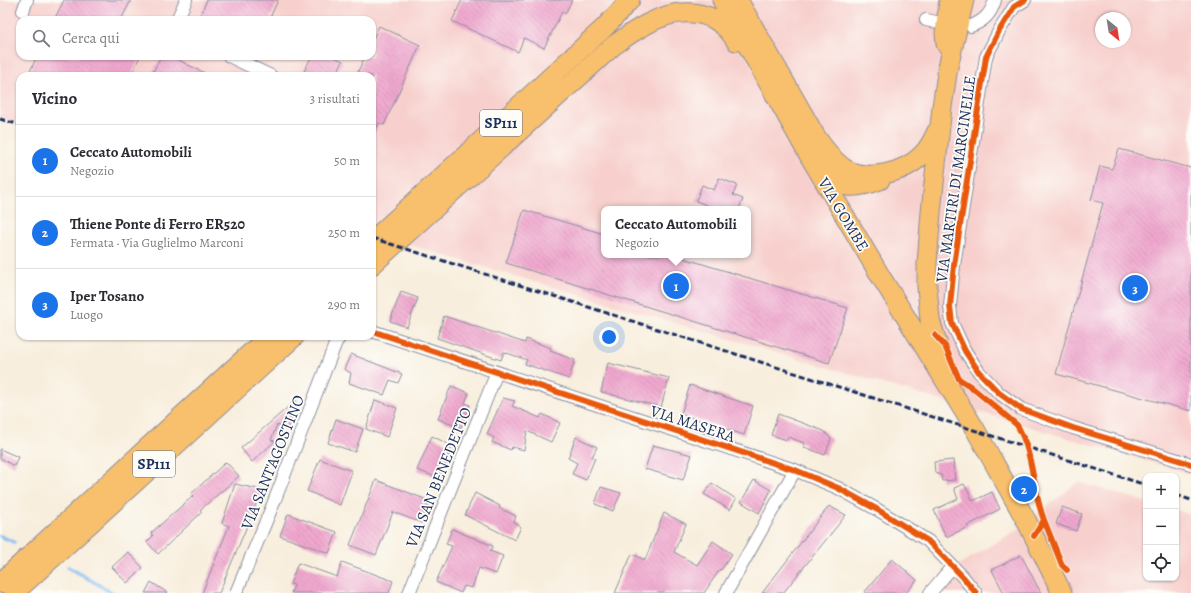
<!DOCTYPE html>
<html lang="it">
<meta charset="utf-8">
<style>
:root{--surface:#fff;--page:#f2f2f3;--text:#2b2b33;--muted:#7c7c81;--line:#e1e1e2;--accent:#1a73e8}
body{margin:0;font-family:Alegreya,serif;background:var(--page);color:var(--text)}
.controls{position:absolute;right:12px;bottom:12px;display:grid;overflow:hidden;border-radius:8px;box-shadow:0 1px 3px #0004}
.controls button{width:36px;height:36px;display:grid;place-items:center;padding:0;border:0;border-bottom:1px solid var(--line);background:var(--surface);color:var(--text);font:20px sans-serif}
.compass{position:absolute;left:1095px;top:12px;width:36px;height:36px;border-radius:50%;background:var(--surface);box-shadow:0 1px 3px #0004;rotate:150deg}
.you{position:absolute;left:609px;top:337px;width:14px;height:14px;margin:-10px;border:3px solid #fff;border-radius:50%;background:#1a73e8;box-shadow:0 0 0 6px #1a73e833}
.badge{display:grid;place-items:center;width:26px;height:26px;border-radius:50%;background:var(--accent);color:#fff;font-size:13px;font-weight:700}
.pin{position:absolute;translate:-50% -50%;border:2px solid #fff;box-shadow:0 1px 4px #0006}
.popup{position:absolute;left:601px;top:206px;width:150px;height:52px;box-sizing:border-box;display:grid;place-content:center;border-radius:8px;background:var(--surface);filter:drop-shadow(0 1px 3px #0005);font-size:13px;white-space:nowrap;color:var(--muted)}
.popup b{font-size:15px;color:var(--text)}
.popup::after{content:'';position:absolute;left:50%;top:100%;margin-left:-8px;border:8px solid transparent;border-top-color:var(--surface)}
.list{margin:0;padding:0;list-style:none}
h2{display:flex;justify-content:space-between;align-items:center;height:52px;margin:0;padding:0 16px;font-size:17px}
h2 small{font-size:13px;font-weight:400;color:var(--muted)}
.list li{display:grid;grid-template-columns:26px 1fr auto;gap:12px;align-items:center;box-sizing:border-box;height:72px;padding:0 16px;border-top:1px solid var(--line)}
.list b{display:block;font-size:15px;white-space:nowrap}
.list p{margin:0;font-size:13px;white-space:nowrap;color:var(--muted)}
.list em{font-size:13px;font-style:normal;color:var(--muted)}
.icon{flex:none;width:22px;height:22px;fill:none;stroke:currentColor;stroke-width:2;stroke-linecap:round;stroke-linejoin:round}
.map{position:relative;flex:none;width:1191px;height:593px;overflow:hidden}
.search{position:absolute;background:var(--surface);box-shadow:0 1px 3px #0004;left:16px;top:16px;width:360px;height:44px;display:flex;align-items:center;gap:10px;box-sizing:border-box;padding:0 14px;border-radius:12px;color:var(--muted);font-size:15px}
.panel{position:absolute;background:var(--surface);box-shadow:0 1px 3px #0004;left:16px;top:72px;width:360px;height:268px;border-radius:12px}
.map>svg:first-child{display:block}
.built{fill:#f7d0cd;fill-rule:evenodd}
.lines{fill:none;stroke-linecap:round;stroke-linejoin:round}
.stream{stroke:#81bcf3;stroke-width:3.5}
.building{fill:url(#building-back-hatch)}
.minor-casing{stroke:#8a8e9e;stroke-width:14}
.primary-casing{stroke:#8a8e9e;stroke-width:21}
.minor{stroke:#fff;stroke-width:12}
.primary{stroke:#f8bf6c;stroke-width:19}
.rail{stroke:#1b2f5e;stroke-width:3;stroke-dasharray:6 3;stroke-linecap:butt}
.cycleway-casing{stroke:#fdfcf7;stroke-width:8}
.cycleway{stroke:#e8590c;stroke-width:6}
.labels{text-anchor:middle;stroke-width:3.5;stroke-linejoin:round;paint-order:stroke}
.shield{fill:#fdfcf7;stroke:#5f6c8c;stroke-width:1}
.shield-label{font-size:15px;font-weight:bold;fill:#1b2f5e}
.street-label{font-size:16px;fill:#1b2f5e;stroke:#fdfcf7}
</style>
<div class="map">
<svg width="1191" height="593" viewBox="0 0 1191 593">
<defs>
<pattern id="building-back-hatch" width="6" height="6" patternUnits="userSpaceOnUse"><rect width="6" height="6" fill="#f0a7ce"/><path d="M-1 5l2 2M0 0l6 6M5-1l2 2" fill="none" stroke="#cd90b3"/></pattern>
</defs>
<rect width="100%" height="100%" fill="#fdfcf7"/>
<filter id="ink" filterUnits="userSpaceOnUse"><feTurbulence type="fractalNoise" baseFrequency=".025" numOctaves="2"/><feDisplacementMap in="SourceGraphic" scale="8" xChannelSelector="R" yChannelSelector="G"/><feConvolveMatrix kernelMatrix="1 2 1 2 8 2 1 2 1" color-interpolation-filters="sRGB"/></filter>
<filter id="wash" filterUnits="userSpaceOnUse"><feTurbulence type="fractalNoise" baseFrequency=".012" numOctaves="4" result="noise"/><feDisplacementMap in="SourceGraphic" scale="16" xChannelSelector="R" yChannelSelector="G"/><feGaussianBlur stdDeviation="0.9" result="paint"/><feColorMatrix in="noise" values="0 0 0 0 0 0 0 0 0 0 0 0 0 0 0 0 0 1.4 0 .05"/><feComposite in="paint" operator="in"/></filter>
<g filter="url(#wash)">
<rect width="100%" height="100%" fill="#f8eedd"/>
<path class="built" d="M0 0H1191V474L372 234V76H20V124L0 117ZM1101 18H1125V42H1101ZM20 20H372V56H20ZM604 209H748V255H604Z
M1078 482 1146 502V578H1176V510L1191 515V593H932L955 567 1020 528Z"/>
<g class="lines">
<path class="stream" d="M0 536 14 542
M68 567 113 593"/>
</g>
<g id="blocks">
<path class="building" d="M64 0H131L121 20H54Z
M207 0H278L269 20H198Z
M462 0H572L565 14 562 12 544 48 524 38 518 52 452 21Z
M379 26 420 45 384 125 379 123 372 138V76H356L365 56H372V41Z
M37 56H140L131 76H28Z
M161 56H170L211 76H151Z
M312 56H332L343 61 335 76H313L304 71Z
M1119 149 1191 168V411L1056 374 1103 203 1091 200 1100 166 1112 169Z
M719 178 737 185 733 195 743 199 739 209H716L696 201 702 185 714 190Z
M524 210 604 234V255H673L848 308 829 363 506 263Z
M401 292 418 298 407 327 390 321Z
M444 316 525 343 526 339 551 348 550 351 575 360 569 379 525 364 527 360 504 352 501 360 437 338Z
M351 354 402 374 398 383 390 380 384 395 349 383 351 373 344 369Z
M608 363 669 378 661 407 601 392Z
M690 385 753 406 744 435 681 414Z
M451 386 469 393 465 403 470 405 461 428 438 419Z
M503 398 515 401 512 406 540 418 542 414 560 423 551 442 527 431 524 450 512 447 511 450 492 442 494 438 487 434Z
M296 400 288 429 277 425 271 440 275 441 252 462 241 448Z
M375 400 397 408 387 437 366 429Z
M778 414 824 431 831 439 825 455 804 447V443L788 437 787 440 771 435Z
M336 419 363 429 355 452 328 443Z
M432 436 452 446 441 479 417 470Z
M576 437 597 447 592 457 595 458 586 480 572 474 577 463 568 458Z
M653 445 692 455 683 480 645 469Z
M0 449 18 457 14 466 0 458Z
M320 459 352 471 340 505 307 491Z
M953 460 955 480 942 481 941 475 935 473 934 462Z
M226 462 239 476 200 510 202 512 158 554 147 542 153 536 151 533 193 496 191 494Z
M376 480 430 501 422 523 393 512 376 555 350 545Z
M754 480 771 490 759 513 741 502Z
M712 483 736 499 730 510 704 494Z
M235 484 262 490 219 593H202L229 526 222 523Z
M964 484 973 501 992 492 1000 509 967 526 968 527 946 537 934 510 958 499 954 488Z
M601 487 621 493 613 511 595 504Z
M475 493 500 506 499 508 516 516 514 522 521 527 515 540 465 515Z
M829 506 846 515 783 593H762Z
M1062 507 1082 514 1076 531 1056 524Z
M664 513 686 524 674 552 697 565 713 541 732 554 721 570 720 569 704 593H615L632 554 645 560Z
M288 514 337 532 329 553 280 536Z
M452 529 493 546 490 551 503 556 496 574 479 568 472 588 464 586 461 593 436 582 452 546 446 544Z
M128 552 143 568 127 583 112 567Z
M1021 555 1041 593H1004L992 570Z
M892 559 917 580 906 593H864Z
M342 562 393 581 389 593H291L294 585 290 584 298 563 337 577Z
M151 582 168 593H145Z"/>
</g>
</g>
<g filter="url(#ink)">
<use href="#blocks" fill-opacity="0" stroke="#8a8e9e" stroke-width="1"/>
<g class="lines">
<defs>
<path id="minor" d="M1025 0 1014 7 999 31 986 57 954 265 950 306 952 323 965 351 979 372 999 393 1021 409 1073 428 1191 464
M23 11 27 0
M177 20 186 0
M926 20 936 22
M971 26C984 21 991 14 995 0
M229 56 271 76
M372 331 795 470 838 488 878 510 928 541 963 577 976 593
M236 593 272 507 336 342 341 336
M409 593 497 372
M726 593 795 470
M930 593 952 567"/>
<path id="primary" d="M722 0 810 157 881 277 975 429 1027 522 1062 593
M738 0 816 137C824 148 833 161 845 169 868 182 904 173 922 155 929 148 933 140 937 131
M946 44 945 33 949 0
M820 172C839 190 857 189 880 180
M372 241 605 27 630 0
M372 265 613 46C624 38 635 30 647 24 679 6 716 8 736 41
M945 368 930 320 927 287V263L931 212 942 107 948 67 964 0
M0 583 269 336
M14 593 295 336"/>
</defs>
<use href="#minor" class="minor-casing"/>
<use href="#primary" class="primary-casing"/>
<use href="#minor" class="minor"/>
<use href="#primary" class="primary"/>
<path class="rail" d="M0 119 20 125
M372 238 1146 485
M1176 495 1191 500"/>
<defs>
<path id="cycleway" d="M1025 0 1014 7 999 31 986 57 954 265 950 306 952 323 965 351 979 372 999 393 1021 409 1073 428 1191 464
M372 331 795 470 838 488 878 510 928 541 963 577 976 593
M935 335 945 346 959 379 970 386 1017 425C1034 453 1032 490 1044 520L1034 536
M1044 520 1062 565 1067 570"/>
</defs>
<use href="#cycleway" class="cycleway-casing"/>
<use href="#cycleway" class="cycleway"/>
</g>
</g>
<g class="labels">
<g class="shield">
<rect x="480" y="110" width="42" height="26" rx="3"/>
<rect x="133" y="451" width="42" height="26" rx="3"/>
</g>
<g class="shield-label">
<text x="501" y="128">SP111</text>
<text x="154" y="469">SP111</text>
</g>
<g class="street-label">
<text transform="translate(955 179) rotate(-82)" y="6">VIA MARTIRI DI MARCINELLE</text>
<text transform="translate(844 214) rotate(59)" y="6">VIA GOMBE</text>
<text transform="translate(693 423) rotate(18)" y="6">VIA MASERA</text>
<text transform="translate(272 462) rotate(-68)" y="6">VIA SANT'AGOSTINO</text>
<text transform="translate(438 477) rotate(-68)" y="6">VIA SAN BENEDETTO</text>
</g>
</g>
</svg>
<div class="controls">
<button>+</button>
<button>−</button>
<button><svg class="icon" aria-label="locate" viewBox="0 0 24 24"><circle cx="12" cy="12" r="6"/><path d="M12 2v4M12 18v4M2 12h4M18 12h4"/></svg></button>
</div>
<svg class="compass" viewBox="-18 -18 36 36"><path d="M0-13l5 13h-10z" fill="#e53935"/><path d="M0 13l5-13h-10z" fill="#7c7c81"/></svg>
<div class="you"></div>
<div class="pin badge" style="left:676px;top:286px">1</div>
<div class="popup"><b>Ceccato Automobili</b>Negozio</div>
<div class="pin badge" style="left:1024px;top:489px">2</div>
<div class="pin badge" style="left:1135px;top:288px">3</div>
<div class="search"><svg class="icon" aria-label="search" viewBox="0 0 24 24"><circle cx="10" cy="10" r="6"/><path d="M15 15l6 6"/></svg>Cerca qui</div>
<section class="panel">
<h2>Vicino<small>3 risultati</small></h2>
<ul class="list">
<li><span class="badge">1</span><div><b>Ceccato Automobili</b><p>Negozio</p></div><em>50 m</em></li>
<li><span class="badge">2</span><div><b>Thiene Ponte di Ferro ER520</b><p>Fermata · Via Guglielmo Marconi</p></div><em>250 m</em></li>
<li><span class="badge">3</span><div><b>Iper Tosano</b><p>Luogo</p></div><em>290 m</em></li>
</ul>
</section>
</div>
